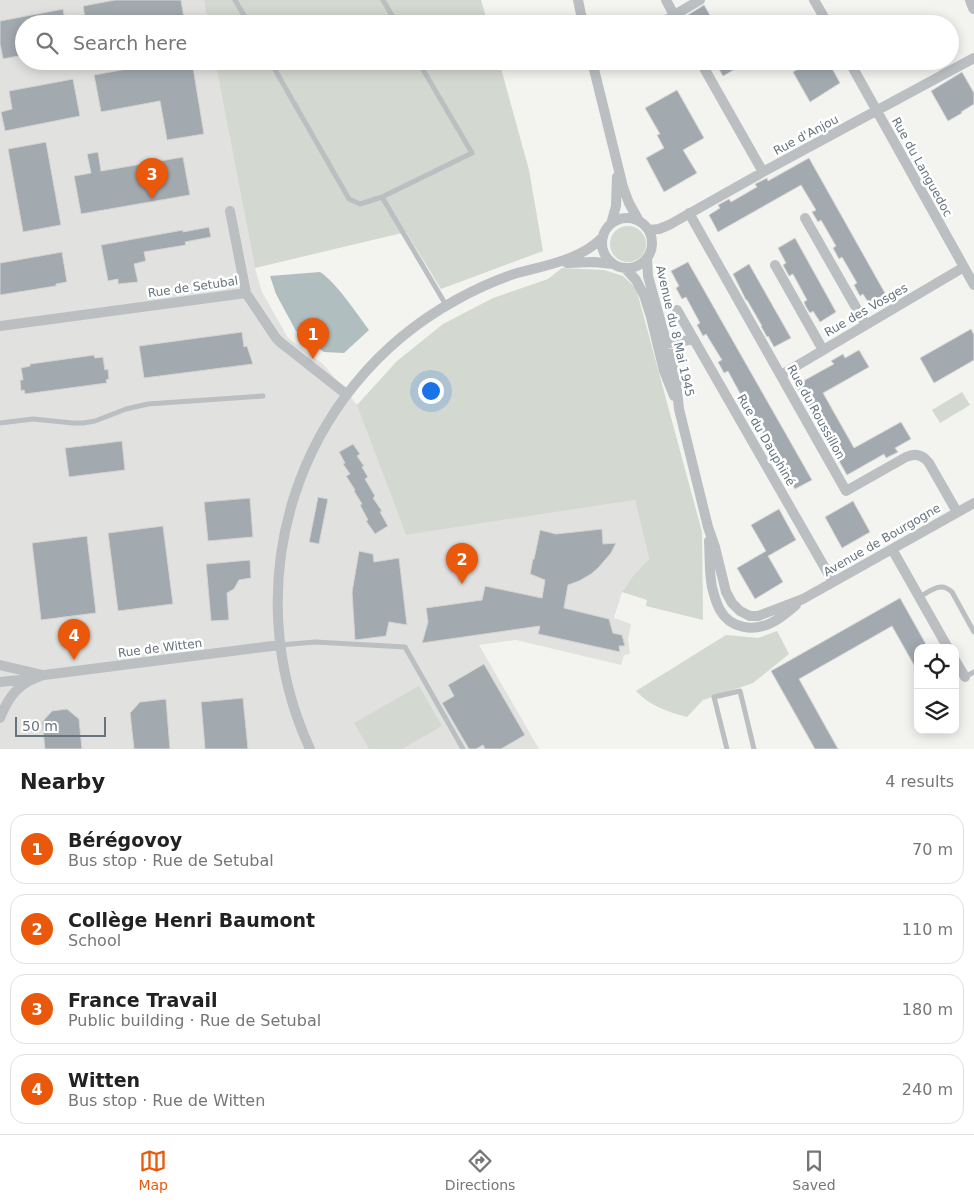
<!DOCTYPE html>
<meta charset="utf-8">
<style>
:root{--surface:#fff;--page:#f2f2f2;--text:#222;--muted:#767676;--line:#e0e0e0;--accent:#ea580c}
body{margin:0;font-family:"DejaVu Sans",sans-serif;background:var(--page);color:var(--text)}
.controls{position:absolute;right:15px;bottom:15px;display:grid;overflow:hidden;border-radius:10px;box-shadow:0 2px 12px #0003}
.controls button{width:45px;height:45px;display:grid;place-items:center;padding:0;border:0;border-bottom:1px solid var(--line);background:var(--surface);color:var(--text);font:25px sans-serif}
.scale{position:absolute;left:15px;bottom:12px;width:91px;box-sizing:border-box;padding-left:5px;border:2px solid #66747e;border-top:0;font-size:14px;line-height:18px;white-space:nowrap;color:#66747e;-webkit-text-stroke:4px #fff;paint-order:stroke}
.you{position:absolute;left:430px;top:390px;width:18px;height:18px;margin:-12px;border:4px solid #fff;border-radius:50%;background:#1a73e8;box-shadow:0 0 0 8px #1a73e833}
.badge{display:grid;place-items:center;width:32px;height:32px;border-radius:50%;background:var(--accent);color:#fff;font-size:16px;font-weight:700}
.pin{position:absolute;translate:-50% -41px;filter:drop-shadow(0 1px 2px #0008)}
.pin::after{content:'';position:absolute;top:26px;width:18px;height:15px;background:inherit;clip-path:polygon(0 0,100% 0,50% 100%)}
.list{margin:0;padding:0;list-style:none}
h2{display:flex;justify-content:space-between;align-items:center;height:65px;margin:0;padding:0 20px;font-size:21px}
h2 small{font-size:16px;font-weight:400;color:var(--muted)}
.list li{display:grid;grid-template-columns:32px 1fr auto;gap:15px;align-items:center;box-sizing:border-box;height:70px;margin:0 10px 10px;padding:0 10px;border:1px solid var(--line);border-radius:15px}
.list b{display:block;font-size:19px;white-space:nowrap}
.list p{margin:0;font-size:16px;white-space:nowrap;color:var(--muted)}
.list em{font-size:16px;font-style:normal;color:var(--muted)}
.icon{flex:none;width:28px;height:28px;fill:none;stroke:currentColor;stroke-width:2;stroke-linecap:round;stroke-linejoin:round}
.map{position:relative;flex:none;width:974px;height:749px;overflow:hidden}
.search{position:absolute;background:var(--surface);box-shadow:0 2px 12px #0003;left:15px;right:15px;top:15px;height:55px;display:flex;align-items:center;gap:12px;box-sizing:border-box;padding:0 18px;border-radius:28px;color:var(--muted);font-size:19px}
.sheet{height:385px;background:var(--surface)}
nav{display:flex;justify-content:space-around;align-items:center;box-sizing:border-box;height:70px;border-top:1px solid var(--line);background:var(--surface);font-size:14px;color:var(--muted)}
nav a{display:grid;justify-items:center;gap:2px}
nav .on{color:var(--accent)}
.map>svg:first-child{display:block}
.built{fill:#e1e2e0}
.green{fill:#d3d8d0}
.water{fill:#b1bec0}
.building{fill:#a3aaaf;stroke:#d5d4d3}
.lines{fill:none;stroke-linecap:round;stroke-linejoin:round}
.service{stroke:#bbbfc2;stroke-width:5}
.minor{stroke:#bbbfc2;stroke-width:10}
.tertiary{stroke:#bbbfc2;stroke-width:12}
.labels{text-anchor:middle;stroke-width:5;stroke-linejoin:round;paint-order:stroke}
.street-label{font-size:12px;fill:#66747e;stroke:#fff}
</style>
<div class="map">
<svg width="974" height="749" viewBox="0 0 974 749">
<rect width="100%" height="100%" fill="#f3f3f0"/>
<path class="built" d="M0 0H204L208 24H24V61H215L255 268 262 292 288 338 323 364 358 406 406 535 635 500 649 559 633 576 622 592 614 618 631 624 628 639 630 654 624 655 621 665 516 640 479 645 539 749H0Z"/>
<path class="green" d="M204 0H481L488 24H208Z
M215 61H499L529 170 543 251 441 289 406 232 255 268Z
M610 244a18 18 0 1 1 36 0a18 18 0 1 1-36 0Z
M562 268 604 270 623 276 636 288 702 532 703 620 646 606 647 600 622 592 633 576 649 559 635 500 406 535 357 405 397 361 443 324 493 298 548 279Z
M962 392 970 405 940 423 932 410Z
M777 631 789 654 753 683 703 700 687 717C668 712 650 706 636 691L726 635 758 638Z
M419 686 442 726 402 749H369L354 723Z"/>
<path class="water" d="M320 272C336 282 357 314 369 330L344 353 324 352 296 331 276 294 270 276Z"/>
<path class="building" d="M115 0H181L185 24H86L83 6Z
M704 5 715 24H693L688 15Z
M63 9 66 24H24V55L3 59 0 44V21Z
M153 61H192L204 134 167 140 160 101 101 112 94 75 154 64Z
M714 61H749L723 76Z
M811 61H828L840 83 810 102 793 72Z
M962 72 974 93V104L961 112 962 113 948 121 931 91Z
M73 79 80 116 5 131 1 112 12 109 9 91Z
M677 90 704 138 683 150 697 173 664 192 646 158 664 148 657 135 660 134 645 108Z
M46 142 61 225 23 232 8 149Z
M98 152 101 171 183 157 190 195 81 214 74 176 91 173 87 154Z
M809 158 886 295 870 305 863 294 860 296 854 285 857 283 842 257 839 259 833 248 836 246 821 220 818 222 812 212 816 210 801 185 718 232 709 215 720 208 718 205 729 199 731 202 757 187 755 184 767 178 768 181Z
M209 227 211 237 185 242 186 245 144 252 146 261 134 264 138 282 118 284V279L108 281 101 245 183 230V232Z
M795 238 836 312 820 322 813 311 810 313 806 307 804 302 807 300 793 274 789 276 783 265 786 263 778 248Z
M62 252 67 282 56 284V286L0 295V263Z
M688 262 812 480 795 489 790 481 787 483 781 472 784 470 769 444 766 446 760 435 763 433 748 407 745 409 739 398 742 397 728 371 724 373 718 362 722 360 706 334 703 336 697 325 700 323 686 297 682 299 676 288 679 286 671 271Z
M749 264 791 338 774 347 768 336 767 337 761 326H762L747 300H746L733 274Z
M971 329 974 335V360L934 383 920 358Z
M242 332 244 347 247 346 253 364 144 378 139 346Z
M859 350 869 367 823 393 849 439 854 448 901 422 911 439 895 448 898 452 886 458 884 454 847 475 826 438 824 439 818 428 820 427 796 385 834 364 831 361 843 354 845 358Z
M94 355 95 358 103 357 105 370 108 369 109 379 106 380 107 383 25 394 24 390 21 391 20 380H23L21 368 30 366V364Z
M122 441 125 470 69 477 65 448Z
M353 444 360 454 357 456 364 466 362 467 368 477 365 479 375 496 373 498 382 511 380 512 388 526 375 534 366 521 368 520 360 505 362 504 354 491 355 490 346 476 350 474 343 464 345 463 339 452Z
M318 497 328 499 319 544 309 542Z
M250 498 253 537 208 541 204 502Z
M853 501 870 532 842 548 825 517Z
M779 509 796 540 768 556 783 582 755 599 737 568 766 551 751 525Z
M163 526 173 604 118 611 108 533Z
M602 529 603 544 616 543 611 553 598 568 591 574 579 581 568 585 564 608 609 619 613 633 622 635 625 646H619L620 652 538 634 540 626 422 643 428 622 426 608 482 600 485 586 542 598 545 580 530 574 533 559H534L540 530 556 534Z
M87 536 96 613 41 620 32 543Z
M359 551 373 554 374 562 399 558 407 625 389 622 386 636 355 640 352 592Z
M250 560 251 578 239 580 234 589 227 593 229 620 211 621 206 564Z
M900 598 928 648H918V672L892 626 799 679 838 749H815L771 671Z
M484 664 525 735 501 749H485L483 745 476 749H469L442 703 454 696 448 685Z
M243 698 248 749H205L201 702Z
M166 699 170 749H134L130 713 140 702Z
M67 709 79 719 82 749H45L42 722 52 711Z"/>
<g class="lines">
<path class="service" d="M235 0 249 24
M383 0 397 24
M270 61 349 199 360 204 382 197
M418 61 472 153 382 197 446 305
M0 423 33 419 73 423H83L95 421 126 409 148 404 263 396
M919 597C931 591 940 581 952 592L974 632
M280 645 315 642 405 647 463 749
M965 677 974 672
M727 749 714 697 740 691 754 749"/>
<path class="minor" d="M578 0 583 24
M666 0 679 24
M814 0 828 24
M659 24 700 0
M592 61 623 187 629 203 639 221
M700 61 763 172
M849 61 974 285
M230 211 246 293
M689 213 846 491 906 457C915 453 923 455 929 463L957 512
M602 243a25 25 0 1 1 50 0a25 25 0 1 1-50 0Z
M805 218 866 325
M611 224 616 206 617 177
M649 230 659 229 669 225 763 172 974 58
M647 259 648 276 663 330 676 380 679 409 708 527 715 547 726 592 732 603 740 611 750 616H758L803 599 974 503
M567 263 594 262 613 264
M775 265 823 350
M625 268 636 280 644 295 651 317 664 371 674 396
M677 310 833 582
M0 326 246 293 276 338 280 342 346 394
M661 345 694 339
M781 375 964 267
M709 541C710 556 709 572 712 587 714 595 716 603 720 610 730 628 753 632 771 623 780 619 788 612 796 605
M892 549 948 648
M955 660 965 677
M0 665 43 675
M0 682 29 679
M0 718C9 695 20 682 44 675L280 645
M310 749C234 584 296 388 456 300 474 290 494 281 514 274 546 265 579 261 603 237"/>
<path class="tertiary" d="M971 0 974 8"/>
</g>
<g class="labels">
<g class="street-label">
<text transform="translate(806 135) rotate(-28)" y="4">Rue d'Anjou</text>
<text transform="translate(922 167) rotate(61)" y="4">Rue du Languedoc</text>
<text transform="translate(193 287) rotate(-8)" y="4">Rue de Setubal</text>
<text transform="translate(866 310) rotate(-30)" y="4">Rue des Vosges</text>
<text transform="translate(675 331) rotate(77)" y="4">Avenue du 8 Mai 1945</text>
<text transform="translate(816 412) rotate(61)" y="4">Rue du Roussillon</text>
<text transform="translate(766 440) rotate(60)" y="4">Rue du Dauphiné</text>
<text transform="translate(882 540) rotate(-30)" y="4">Avenue de Bourgogne</text>
<text transform="translate(160 648) rotate(-7)" y="4">Rue de Witten</text>
</g>
</g>
</svg>
<div class="controls">
<button><svg class="icon" aria-label="locate" viewBox="0 0 24 24"><circle cx="12" cy="12" r="6"/><path d="M12 2v4M12 18v4M2 12h4M18 12h4"/></svg></button>
<button><svg class="icon" aria-label="layers" viewBox="0 0 24 24"><path d="M12 4l9 5-9 5-9-5zM3 14l9 5 9-5"/></svg></button>
</div>
<div class="scale">50 m</div>
<div class="you"></div>
<div class="pin badge" style="left:313px;top:359px">1</div>
<div class="pin badge" style="left:462px;top:584px">2</div>
<div class="pin badge" style="left:152px;top:199px">3</div>
<div class="pin badge" style="left:74px;top:660px">4</div>
<div class="search"><svg class="icon" aria-label="search" viewBox="0 0 24 24"><circle cx="10" cy="10" r="6"/><path d="M15 15l6 6"/></svg>Search here</div>
</div>
<section class="sheet">
<h2>Nearby<small>4 results</small></h2>
<ul class="list">
<li><span class="badge">1</span><div><b>Bérégovoy</b><p>Bus stop · Rue de Setubal</p></div><em>70 m</em></li>
<li><span class="badge">2</span><div><b>Collège Henri Baumont</b><p>School</p></div><em>110 m</em></li>
<li><span class="badge">3</span><div><b>France Travail</b><p>Public building · Rue de Setubal</p></div><em>180 m</em></li>
<li><span class="badge">4</span><div><b>Witten</b><p>Bus stop · Rue de Witten</p></div><em>240 m</em></li>
</ul>
</section>
<nav>
<a class="on"><svg class="icon" aria-label="map" viewBox="0 0 24 24"><path d="M3 6l6-2 6 2 6-2v14l-6 2-6-2-6 2zM9 4v14M15 6v14"/></svg>Map</a>
<a><svg class="icon" aria-label="directions" viewBox="0 0 24 24"><path d="M12 3l9 9-9 9-9-9zM9 14v-3h6M13 9l2 2-2 2"/></svg>Directions</a>
<a><svg class="icon" aria-label="saved" viewBox="0 0 24 24"><path d="M7 4h10v16l-5-4-5 4z"/></svg>Saved</a>
</nav>
